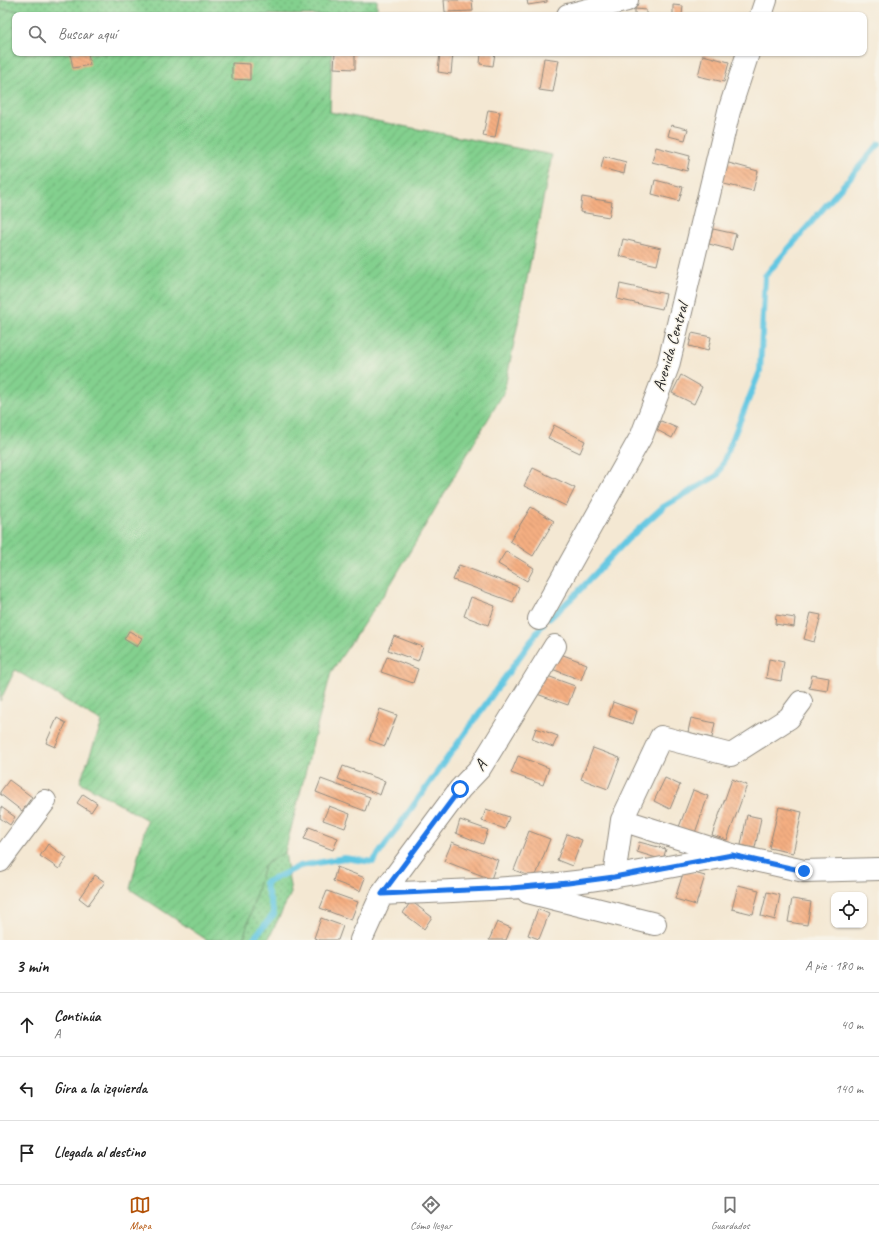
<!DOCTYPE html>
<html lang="es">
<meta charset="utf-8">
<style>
:root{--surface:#fff;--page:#f2f2f2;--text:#222;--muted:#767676;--line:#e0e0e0;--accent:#b45309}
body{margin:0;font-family:Caveat,sans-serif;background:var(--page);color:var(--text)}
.controls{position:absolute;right:12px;bottom:12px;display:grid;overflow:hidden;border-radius:8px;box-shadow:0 1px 3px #0004}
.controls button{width:36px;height:36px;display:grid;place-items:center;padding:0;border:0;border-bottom:1px solid var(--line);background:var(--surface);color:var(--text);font:20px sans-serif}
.stop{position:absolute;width:12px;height:12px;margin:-9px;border:3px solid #1a73e8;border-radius:50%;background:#fff}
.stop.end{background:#1a73e8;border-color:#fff;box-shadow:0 1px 4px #0008}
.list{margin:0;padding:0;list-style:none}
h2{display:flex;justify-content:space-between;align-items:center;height:52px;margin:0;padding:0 16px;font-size:17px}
h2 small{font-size:13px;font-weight:400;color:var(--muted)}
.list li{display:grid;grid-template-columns:26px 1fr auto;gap:12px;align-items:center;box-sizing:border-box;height:64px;padding:0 16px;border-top:1px solid var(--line)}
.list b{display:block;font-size:15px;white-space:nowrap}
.list p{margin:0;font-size:13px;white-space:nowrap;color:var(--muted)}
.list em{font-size:13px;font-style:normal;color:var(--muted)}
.icon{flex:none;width:22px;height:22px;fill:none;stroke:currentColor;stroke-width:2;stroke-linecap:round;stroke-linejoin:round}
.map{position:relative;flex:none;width:879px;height:940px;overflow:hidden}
.search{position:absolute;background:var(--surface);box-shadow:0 1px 3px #0004;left:12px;right:12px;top:12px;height:44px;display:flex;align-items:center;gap:10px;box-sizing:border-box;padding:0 14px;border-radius:8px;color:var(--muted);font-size:15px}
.sheet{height:244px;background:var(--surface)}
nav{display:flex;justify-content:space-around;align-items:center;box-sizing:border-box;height:56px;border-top:1px solid var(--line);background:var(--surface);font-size:11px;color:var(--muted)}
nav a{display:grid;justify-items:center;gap:2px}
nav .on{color:var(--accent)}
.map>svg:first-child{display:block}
.grass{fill:url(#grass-dots);stroke:#577e5c}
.garden{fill:url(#garden-furrows);stroke:#577e5c}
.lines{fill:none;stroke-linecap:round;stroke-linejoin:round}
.stream{stroke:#64c7e2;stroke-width:6}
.building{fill:url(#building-back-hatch)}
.minor-casing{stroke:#908a7f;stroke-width:24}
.minor{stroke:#fff;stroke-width:22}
.route{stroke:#1a73e8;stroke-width:5}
.labels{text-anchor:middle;stroke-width:3;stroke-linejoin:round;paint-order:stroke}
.street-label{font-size:17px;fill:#2b2b2b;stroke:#f7f3e8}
</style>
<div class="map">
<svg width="879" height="940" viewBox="0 0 879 940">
<defs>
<pattern id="grass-dots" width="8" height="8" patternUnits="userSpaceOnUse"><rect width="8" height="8" fill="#83d08e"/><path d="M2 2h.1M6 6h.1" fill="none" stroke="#6ba974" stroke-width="1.8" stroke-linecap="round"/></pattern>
<pattern id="garden-furrows" width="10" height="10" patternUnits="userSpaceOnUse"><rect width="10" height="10" fill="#83d08e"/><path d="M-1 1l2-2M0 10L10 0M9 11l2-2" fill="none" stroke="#6ba974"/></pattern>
<pattern id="building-back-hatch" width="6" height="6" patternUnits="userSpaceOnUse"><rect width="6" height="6" fill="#f5af82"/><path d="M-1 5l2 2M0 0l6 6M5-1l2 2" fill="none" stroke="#c78f6b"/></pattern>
</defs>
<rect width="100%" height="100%" fill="#f7f3e8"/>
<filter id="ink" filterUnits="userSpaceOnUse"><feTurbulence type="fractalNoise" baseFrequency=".025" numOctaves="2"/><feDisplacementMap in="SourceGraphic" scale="8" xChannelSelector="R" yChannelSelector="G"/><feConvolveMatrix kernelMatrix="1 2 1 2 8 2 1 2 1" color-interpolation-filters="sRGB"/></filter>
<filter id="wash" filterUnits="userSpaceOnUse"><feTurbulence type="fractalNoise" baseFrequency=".012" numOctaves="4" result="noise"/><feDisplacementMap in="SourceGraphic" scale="16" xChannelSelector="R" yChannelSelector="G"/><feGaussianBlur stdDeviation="0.9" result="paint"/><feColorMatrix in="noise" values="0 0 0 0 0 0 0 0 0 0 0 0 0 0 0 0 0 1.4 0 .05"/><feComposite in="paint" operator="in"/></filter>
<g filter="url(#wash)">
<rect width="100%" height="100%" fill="#f4e8d3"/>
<path class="grass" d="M0 0H377V9L335 13 334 15H68L0 9Z
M285 852 291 893 268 940H243L264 865Z"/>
<path class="garden" d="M0 9 68 15H15V53H332L330 112 552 155 504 392 392 582 331 672 285 852 264 865 243 940H207L130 889 147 820 80 782 102 722 15 670 0 701Z"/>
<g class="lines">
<path class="stream" d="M550 618 574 596 628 539 663 507 718 475 760 371 765 276 879 144
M252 940 274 914 265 883 300 866 344 858 373 862 543 624"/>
</g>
<g id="blocks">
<path class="building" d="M444 0H472L473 11 445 12Z
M527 0H547V2L528 5Z
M673 5 683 6 682 15H673Z
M635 9 646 10V15H635Z
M70 53H88L90 65 73 68Z
M335 53H355V69L334 68Z
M440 53H453L451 74 438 72Z
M481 53H495L493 66 480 64Z
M703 55 729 62 724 82 698 76Z
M544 58 559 60 553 92 539 90Z
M232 63 250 64V80L232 79Z
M488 110 500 112 495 138 483 136Z
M671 125 688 129 685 140 668 136Z
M656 147 690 156 687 171 652 162Z
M604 156 626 162 624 174 601 168Z
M725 162 758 171 753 191 720 183Z
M655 180 683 187 679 201 652 194Z
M582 197 612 202 609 217 580 212Z
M713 229 736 234 732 250 709 244Z
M623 239 661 248 657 265 619 256Z
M620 284 666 294 662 309 617 299Z
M692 333 711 337 708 351 689 346Z
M681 375 702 387 694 404 672 393Z
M661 421 677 428 672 438 657 430Z
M554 425 585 441 580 453 548 438Z
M533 468 575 488 566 506 524 486Z
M531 507 554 521 533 556 510 541Z
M506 551 534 568 527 581 498 564Z
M459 565 519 587 513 602 453 580Z
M471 597 495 606 488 625 464 616Z
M811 613 821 615 814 642 804 639Z
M776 615 795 618 794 627 775 624Z
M129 631 142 638 137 647 124 639Z
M394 636 423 647 418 661 388 650Z
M558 653 587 664 581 680 552 669Z
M387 657 418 669 413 683 381 672Z
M769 659 784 662 781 681 766 678Z
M542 674 575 686 568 705 534 693Z
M812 675 829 678 827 691 809 688Z
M613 702 637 711 633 724 609 716Z
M380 709 397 715 385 746 369 740Z
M57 718 66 723 55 747 46 743Z
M691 718 715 723 712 738 688 732Z
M536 728 558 736 553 747 532 739Z
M593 748 620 758 608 789 581 779Z
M518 756 549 768 543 785 511 773Z
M343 766 385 781 380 795 338 779Z
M665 778 680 785 670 809 654 801Z
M321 779 370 797 365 811 316 792Z
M732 779 747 785 727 840 712 835Z
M9 780 32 797 22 811 0 794V792Z
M693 790 708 796 695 833 679 827Z
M83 794 97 803 91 812 77 803Z
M329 806 350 814 345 828 323 820Z
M1 807 15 817 10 825 0 818Z
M779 807 802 812 793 853 769 848Z
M486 809 509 817 505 829 482 821Z
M747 815 761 818 755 848 741 845Z
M460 820 488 830 483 844 456 833Z
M309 827 338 838 333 850 304 839Z
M529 831 550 839 535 878 514 870Z
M567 834 582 840 572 866 557 860Z
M452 842 498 860 491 879 444 861Z
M639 842 666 849 663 860 637 852Z
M48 844 67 858 59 869 40 856Z
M337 867 365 878 360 891 333 881Z
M684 870 705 876 696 905 675 899Z
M95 875 105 882 88 905 79 898Z
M738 885 759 890 753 914 732 909Z
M327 891 358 902 351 920 320 908Z
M767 892 780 895 775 920 761 916Z
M792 899 811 902 807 925 788 922Z
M411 901 432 917 424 929 403 913Z
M538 909 549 914 539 939 528 935Z
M321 918 343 926 338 940H320L314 938Z
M497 922 511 928 506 940H489Z"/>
</g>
</g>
<g filter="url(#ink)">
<use href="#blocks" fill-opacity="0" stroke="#908a7f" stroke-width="1"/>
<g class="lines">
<defs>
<path id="minor" d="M568 15 627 0
M761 15 766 0
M539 619 642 435 668 366 729 111 748 53
M622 820 732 855 804 871 879 869
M0 861 45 801
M614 877 622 820 661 737 731 755 789 718 801 702
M528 892 655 924
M382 894C444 891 506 890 567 883 622 877 677 865 732 855
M361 940 382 894 460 789 480 768 555 646"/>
</defs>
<use href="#minor" class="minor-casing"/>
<use href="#minor" class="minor"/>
</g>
</g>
<g class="lines" filter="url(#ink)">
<path class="route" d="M460 789 382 894 511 888 568 883 614 877 732 855 804 871"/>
</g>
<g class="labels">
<g class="street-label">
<text transform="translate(670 347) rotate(-74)" y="6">Avenida Central</text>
<text transform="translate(480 765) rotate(-54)" y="6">A</text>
</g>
</g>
</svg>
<div class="controls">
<button><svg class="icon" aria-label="locate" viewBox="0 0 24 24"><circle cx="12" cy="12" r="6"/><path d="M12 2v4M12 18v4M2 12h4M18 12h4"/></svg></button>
</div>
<div class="stop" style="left:460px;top:789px"></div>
<div class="stop end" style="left:804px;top:871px"></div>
<div class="search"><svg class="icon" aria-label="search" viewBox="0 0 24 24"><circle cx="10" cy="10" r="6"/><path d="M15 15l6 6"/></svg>Buscar aquí</div>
</div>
<section class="sheet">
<h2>3 min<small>A pie · 180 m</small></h2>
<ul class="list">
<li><svg class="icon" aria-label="ahead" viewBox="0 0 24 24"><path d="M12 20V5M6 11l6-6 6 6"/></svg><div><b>Continúa</b><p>A</p></div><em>40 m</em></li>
<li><svg class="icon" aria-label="left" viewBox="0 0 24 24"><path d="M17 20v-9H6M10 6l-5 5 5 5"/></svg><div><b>Gira a la izquierda</b></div><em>140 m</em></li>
<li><svg class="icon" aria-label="arrive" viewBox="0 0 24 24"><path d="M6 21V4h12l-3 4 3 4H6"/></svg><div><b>Llegada al destino</b></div></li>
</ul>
</section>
<nav>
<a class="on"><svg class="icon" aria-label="map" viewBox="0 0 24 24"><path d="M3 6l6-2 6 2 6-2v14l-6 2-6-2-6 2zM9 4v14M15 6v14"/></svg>Mapa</a>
<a><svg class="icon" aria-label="directions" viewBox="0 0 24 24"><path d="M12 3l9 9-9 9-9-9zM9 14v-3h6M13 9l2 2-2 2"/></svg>Cómo llegar</a>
<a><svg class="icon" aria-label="saved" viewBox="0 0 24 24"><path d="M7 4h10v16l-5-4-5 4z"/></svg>Guardados</a>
</nav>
